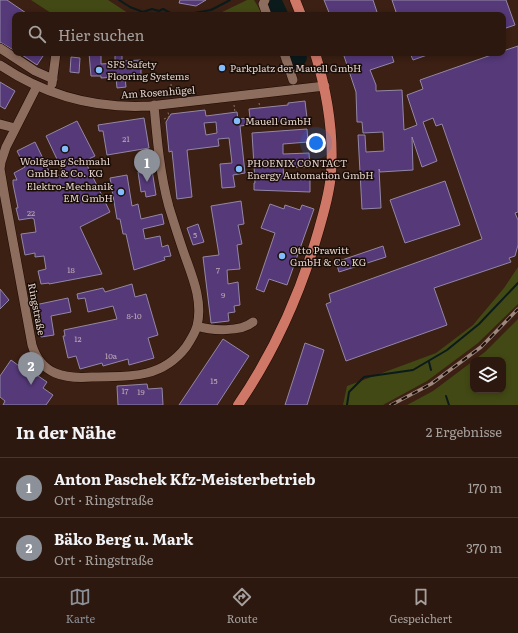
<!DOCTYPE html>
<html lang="de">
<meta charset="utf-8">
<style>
:root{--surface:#2c180e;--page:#342117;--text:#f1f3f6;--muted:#a6a09e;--line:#48372e;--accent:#8c9099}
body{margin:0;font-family:Literata,serif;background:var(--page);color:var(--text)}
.controls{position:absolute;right:12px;bottom:12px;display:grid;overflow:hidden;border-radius:8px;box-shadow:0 2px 6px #0003}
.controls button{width:36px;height:36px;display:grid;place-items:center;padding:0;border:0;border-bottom:1px solid var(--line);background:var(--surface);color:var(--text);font:20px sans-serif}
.you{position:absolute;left:316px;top:143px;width:14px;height:14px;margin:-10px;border:3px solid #fff;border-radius:50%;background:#1a73e8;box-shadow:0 0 0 6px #1a73e833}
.badge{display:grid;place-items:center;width:26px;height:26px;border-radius:50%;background:var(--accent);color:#fff;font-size:13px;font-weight:700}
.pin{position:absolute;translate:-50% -33px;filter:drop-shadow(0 1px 2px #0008)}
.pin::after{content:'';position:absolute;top:21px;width:14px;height:12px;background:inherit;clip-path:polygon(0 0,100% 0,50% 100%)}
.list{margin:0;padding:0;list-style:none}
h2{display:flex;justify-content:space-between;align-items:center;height:52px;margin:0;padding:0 16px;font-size:17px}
h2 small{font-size:13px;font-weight:400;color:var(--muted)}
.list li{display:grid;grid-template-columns:26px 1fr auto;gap:12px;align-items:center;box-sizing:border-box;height:60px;padding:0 16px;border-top:1px solid var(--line)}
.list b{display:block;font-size:15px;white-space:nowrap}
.list p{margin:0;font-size:13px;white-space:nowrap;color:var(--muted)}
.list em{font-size:13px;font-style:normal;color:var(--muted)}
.icon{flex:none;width:22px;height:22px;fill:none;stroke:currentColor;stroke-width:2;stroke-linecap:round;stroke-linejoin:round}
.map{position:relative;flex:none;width:518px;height:405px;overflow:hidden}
.search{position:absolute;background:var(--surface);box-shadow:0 2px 6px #0003;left:12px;right:12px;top:12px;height:44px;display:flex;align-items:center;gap:10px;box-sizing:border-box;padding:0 14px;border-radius:8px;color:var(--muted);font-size:15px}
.sheet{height:172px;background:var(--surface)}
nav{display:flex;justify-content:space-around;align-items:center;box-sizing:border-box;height:56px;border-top:1px solid var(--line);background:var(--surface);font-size:11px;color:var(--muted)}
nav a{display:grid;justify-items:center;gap:2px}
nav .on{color:var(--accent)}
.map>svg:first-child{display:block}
.green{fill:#434914}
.water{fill:#0b1a1b}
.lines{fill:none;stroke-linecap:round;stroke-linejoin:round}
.stream{stroke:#0b1a1b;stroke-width:2}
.building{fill:#553979;stroke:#9387a6;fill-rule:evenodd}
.minor-casing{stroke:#210901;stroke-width:10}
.major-casing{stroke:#210901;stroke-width:11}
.path{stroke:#897267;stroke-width:1;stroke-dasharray:2 2;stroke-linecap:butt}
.minor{stroke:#8d6d5e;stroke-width:9}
.major{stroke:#d07868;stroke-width:10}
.rail-casing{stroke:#9e877d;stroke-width:3.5}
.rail{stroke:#190d08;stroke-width:2;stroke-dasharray:6;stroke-linecap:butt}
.poi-dot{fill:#84bcfb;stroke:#190d08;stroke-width:1.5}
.labels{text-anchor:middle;stroke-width:3;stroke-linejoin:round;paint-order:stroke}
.number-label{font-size:8px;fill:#c0abb5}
.poi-label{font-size:10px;fill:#e4d1c9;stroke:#190d08;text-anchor:start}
.street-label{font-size:10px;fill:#e4d1c9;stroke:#190d08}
</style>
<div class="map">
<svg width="518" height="405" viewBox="0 0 518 405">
<rect width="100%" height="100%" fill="#3b2013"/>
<path class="green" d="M31 0H108L131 15H54Z
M247 0H254L263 15H216Z
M518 267V304L478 343 427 381 383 405H343L347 386 436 353 473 325 504 288Z
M518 319V405H407L433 391 473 361V390H503V360H474L485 352Z"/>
<path class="water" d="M271 0H282L289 15H270L266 2Z
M286 53H306C309 63 303 64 296 70L293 69Z"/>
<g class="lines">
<path class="stream" d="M119 0 130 7 143 12 152 9 159 11 163 9 174 15
M183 15 211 10 230 0
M429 362 431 370
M446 396 449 405
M347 405 349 392 364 377 413 370 447 350 479 324 518 283"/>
</g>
<path class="building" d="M0 0H7L29 15H15V51L0 42Z
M180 0H206L196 6 179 3Z
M324 0H373L378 15H330Z
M392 0H506L515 25 503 29V15H397Z
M518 46V212L515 213 518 220V245L515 256 509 258 511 262 434 288 447 325 346 361 326 304 331 302 329 294 482 239 442 124 436 126 433 118 423 122 437 161 422 167 412 137 413 170 380 172 379 169 381 208 362 209 358 135H365L366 152 384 151 383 132 363 133 362 122H357L356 92 343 53H391L394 62 370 70 376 85V91L402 90 404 130 417 125 407 95 423 89 420 80 497 53H503V51Z
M19 53H45L37 65Z
M89 53H101V64L115 63V53H122V61L141 60V76L125 77 126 87 117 88 116 77 101 78V76H91Z
M410 53H430V54L413 60Z
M71 57 80 58 79 73 70 72Z
M0 82 15 91 5 109 0 106Z
M305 101 307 118 272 122V120L248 123V125L240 126 245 173 233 175 235 187 222 188 220 164 232 163 229 138 218 139 219 146 187 150 192 197 177 199 172 151 169 152 166 122 171 114 205 110 206 116 237 112 238 119 250 118 249 109 288 105V103ZM216 122 217 133 206 135 204 123Z
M144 118 149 148 107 155 103 131H99L98 125Z
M77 121 95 156 85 161 110 212 80 227 102 274 49 284V283L41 284 38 271 46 269 44 256 35 257V253L25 255 21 234 36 232 34 219 32 218 19 220 16 208H18L13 184V180H17L14 173 25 167 17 151 35 142 52 177 64 174 46 136Z
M307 129 308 142 283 144V154L309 153 310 167H283L284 178H310V192L254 190V183H255L252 133Z
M152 170 156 195 146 197 145 191 141 192 138 172Z
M127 175 132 206 138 204 141 219 162 214 164 224 143 229 145 239 160 236 162 247 168 245 171 256 164 257 165 260 134 270 126 234H123L120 219H117L110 178Z
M445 181 460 225 405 243 390 200Z
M241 201 244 224 238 225 242 244 237 245 240 269 227 270 228 284 238 282 240 305 234 306 235 312 228 313 229 321 211 323 203 257 219 255 211 206Z
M270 204 284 209 285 205 300 210 302 205 314 209 287 285 269 279 264 292 256 289 275 233 261 228Z
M198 224 204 242 193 245 187 228Z
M383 246 386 257 339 272 336 262Z
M132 284 135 297 146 294 158 335 148 338 154 358 129 365 128 359 103 366 102 363 80 369 76 356 68 358 63 336H65L64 330 117 319 113 306 88 312 85 298 78 299 77 294 103 288 105 292Z
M0 289 9 300 0 309Z
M68 298 71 312 51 316 54 335 41 337 35 305Z
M223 339 249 356 217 405H179Z
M305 343 324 350 307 405H285Z
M11 360 26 371 28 369 47 382 43 388 53 395 46 405H3L5 401 0 397V376Z
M147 384 148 389 162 388 163 405H118L117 386Z"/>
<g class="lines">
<defs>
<path id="minor" d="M265 0 263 4 267 15
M0 48 35 71 53 79
M284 53 293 80
M0 65C46 96 95 109 150 106L325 86
M52 84 56 53
M37 86 6 147 1 162 0 169 5 198 32 345C41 375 65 379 92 377 110 376 129 378 147 373 163 369 176 360 186 347 190 341 195 333 197 326 203 302 193 278 185 256 179 239 174 223 169 207 160 174 157 139 154 105
M0 124 15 128
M197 326C212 331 241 332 253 322"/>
<path id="major" d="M295 0 301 15
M238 405C275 351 301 292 319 229 324 211 330 192 331 173 334 131 327 92 315 53"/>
</defs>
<use href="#minor" class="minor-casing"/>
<use href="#major" class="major-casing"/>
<path class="path" d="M171 84 172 95
M259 103 260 108
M234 105 235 112
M164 119 169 117 168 112"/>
<use href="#minor" class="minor"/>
<use href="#major" class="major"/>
<defs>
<path id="rail" d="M391 405 431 384 481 347 518 309"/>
</defs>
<use href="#rail" class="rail-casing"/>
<use href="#rail" class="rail"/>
</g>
<g class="poi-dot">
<circle cx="222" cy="68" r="4"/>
<circle cx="99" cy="70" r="4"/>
<circle cx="237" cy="121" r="4"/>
<circle cx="65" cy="149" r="4"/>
<circle cx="239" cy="169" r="4"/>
<circle cx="121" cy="192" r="4"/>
<circle cx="282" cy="256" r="4"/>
</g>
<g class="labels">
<g class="number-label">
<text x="126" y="142">21</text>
<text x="31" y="216">22</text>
<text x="195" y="238">5</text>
<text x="71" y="273">18</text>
<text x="218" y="273">7</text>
<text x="223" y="298">9</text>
<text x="134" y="319">8-10</text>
<text x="78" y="342">12</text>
<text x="111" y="359">10a</text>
<text x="214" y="384">15</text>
<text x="125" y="394">17</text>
<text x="141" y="395">19</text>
</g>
<g class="poi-label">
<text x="107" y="68">SFS Safety<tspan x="107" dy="12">Flooring Systems</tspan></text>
<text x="230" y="72">Parkplatz der Mauell GmbH</text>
<text x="245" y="125">Mauell GmbH</text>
<text x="65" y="165" text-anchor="middle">Wolfgang Schmahl<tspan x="65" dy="12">GmbH &amp; Co. KG</tspan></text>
<text x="247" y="167">PHOENIX CONTACT<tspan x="247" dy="12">Energy Automation GmbH</tspan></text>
<text x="113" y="190" text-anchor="end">Elektro-Mechanik<tspan x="113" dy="12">EM GmbH</tspan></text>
<text x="290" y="254">Otto Prawitt<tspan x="290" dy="12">GmbH &amp; Co. KG</tspan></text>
</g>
<g class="street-label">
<text transform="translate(158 92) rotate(-4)" y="4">Am Rosenhügel</text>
<text transform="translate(37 309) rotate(79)" y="4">Ringstraße</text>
</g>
</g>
</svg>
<div class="controls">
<button><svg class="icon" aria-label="layers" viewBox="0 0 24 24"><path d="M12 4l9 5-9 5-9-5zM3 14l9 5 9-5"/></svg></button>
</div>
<div class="you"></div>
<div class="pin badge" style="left:147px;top:182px">1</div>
<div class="pin badge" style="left:31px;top:385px">2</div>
<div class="search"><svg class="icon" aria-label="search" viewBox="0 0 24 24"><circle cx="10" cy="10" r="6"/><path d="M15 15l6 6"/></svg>Hier suchen</div>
</div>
<section class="sheet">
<h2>In der Nähe<small>2 Ergebnisse</small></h2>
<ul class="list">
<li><span class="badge">1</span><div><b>Anton Paschek Kfz-Meisterbetrieb</b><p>Ort · Ringstraße</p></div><em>170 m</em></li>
<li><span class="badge">2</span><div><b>Bäko Berg u. Mark</b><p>Ort · Ringstraße</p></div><em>370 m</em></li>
</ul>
</section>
<nav>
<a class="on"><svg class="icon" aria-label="map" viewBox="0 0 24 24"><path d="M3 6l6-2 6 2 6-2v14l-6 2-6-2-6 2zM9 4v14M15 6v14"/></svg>Karte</a>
<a><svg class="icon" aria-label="directions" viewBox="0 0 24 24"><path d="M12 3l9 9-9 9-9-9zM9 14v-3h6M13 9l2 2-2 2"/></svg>Route</a>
<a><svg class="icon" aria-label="saved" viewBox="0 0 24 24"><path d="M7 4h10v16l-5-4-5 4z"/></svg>Gespeichert</a>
</nav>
